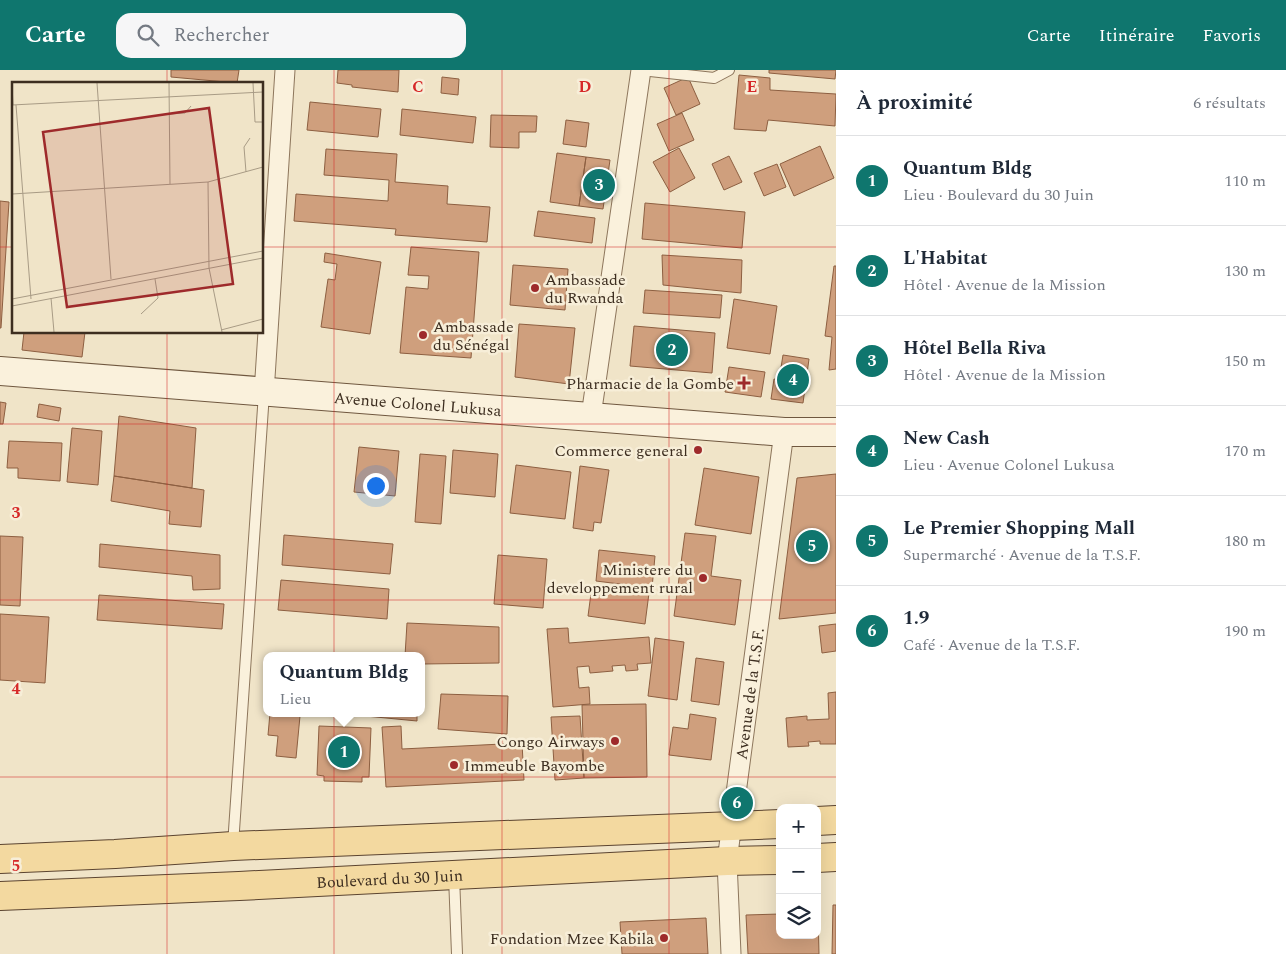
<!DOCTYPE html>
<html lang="fr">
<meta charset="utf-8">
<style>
:root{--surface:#fff;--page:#f6f6f7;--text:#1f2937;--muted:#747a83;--line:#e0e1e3;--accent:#0f766e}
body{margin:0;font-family:Spectral,serif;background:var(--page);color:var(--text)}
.controls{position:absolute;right:15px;bottom:15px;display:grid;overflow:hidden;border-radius:10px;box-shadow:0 5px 20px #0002}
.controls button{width:45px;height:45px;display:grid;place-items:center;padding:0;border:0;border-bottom:1px solid var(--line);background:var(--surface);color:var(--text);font:25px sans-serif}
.you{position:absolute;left:375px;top:415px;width:18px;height:18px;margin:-12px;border:4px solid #fff;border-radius:50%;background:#1a73e8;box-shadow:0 0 0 8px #1a73e833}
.badge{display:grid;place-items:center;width:32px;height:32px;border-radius:50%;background:var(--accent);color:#fff;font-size:16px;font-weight:700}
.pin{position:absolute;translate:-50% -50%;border:2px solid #fff;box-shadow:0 1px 5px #0006}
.popup{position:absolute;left:263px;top:582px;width:162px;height:65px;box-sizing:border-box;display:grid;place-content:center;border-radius:10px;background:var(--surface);filter:drop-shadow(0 1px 4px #0005);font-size:16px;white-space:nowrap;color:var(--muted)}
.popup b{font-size:19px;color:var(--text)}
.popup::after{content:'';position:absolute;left:50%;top:100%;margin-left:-10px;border:10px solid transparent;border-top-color:var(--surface)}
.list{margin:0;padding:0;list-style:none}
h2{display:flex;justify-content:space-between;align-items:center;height:65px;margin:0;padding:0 20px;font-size:21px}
h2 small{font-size:16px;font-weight:400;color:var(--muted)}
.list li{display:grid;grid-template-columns:32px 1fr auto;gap:15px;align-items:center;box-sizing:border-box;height:90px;padding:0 20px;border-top:1px solid var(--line)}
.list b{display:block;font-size:19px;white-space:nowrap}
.list p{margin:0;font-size:16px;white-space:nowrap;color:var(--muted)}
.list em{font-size:16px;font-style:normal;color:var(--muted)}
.icon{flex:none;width:28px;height:28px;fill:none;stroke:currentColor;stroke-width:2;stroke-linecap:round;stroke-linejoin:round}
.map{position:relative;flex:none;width:836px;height:884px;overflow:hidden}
header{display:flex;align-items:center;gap:30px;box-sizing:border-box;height:70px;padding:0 25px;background:var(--accent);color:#fff}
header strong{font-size:24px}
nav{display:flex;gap:28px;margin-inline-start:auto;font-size:18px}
.search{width:350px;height:45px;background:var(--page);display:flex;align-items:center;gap:12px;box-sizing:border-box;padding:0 18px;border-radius:15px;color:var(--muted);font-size:19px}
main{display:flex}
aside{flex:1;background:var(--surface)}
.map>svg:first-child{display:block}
.building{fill:#cf9f7d;stroke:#8d5f41}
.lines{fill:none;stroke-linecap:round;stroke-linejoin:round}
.service-casing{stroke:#8d765c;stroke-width:12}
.minor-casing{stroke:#8d765c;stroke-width:21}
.secondary-casing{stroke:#6f573f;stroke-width:30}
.primary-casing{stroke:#5b4430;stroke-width:30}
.service{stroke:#faf1dc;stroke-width:10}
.minor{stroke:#faf1dc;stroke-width:19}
.secondary{stroke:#faf1dc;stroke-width:28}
.primary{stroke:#f3d9a0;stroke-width:28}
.grid{fill:none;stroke:#d62828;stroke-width:1;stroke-opacity:0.55}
.poi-dot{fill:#9e2a2b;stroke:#f7eed8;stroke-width:2}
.labels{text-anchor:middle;stroke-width:5;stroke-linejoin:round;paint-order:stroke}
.poi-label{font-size:16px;fill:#3d2e20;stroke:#f7eed8;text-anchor:end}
.street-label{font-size:16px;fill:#3d2e20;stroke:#f7eed8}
.inset-road{fill:none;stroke:#a89b85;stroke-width:1}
.view{fill:#9e2a2b;fill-opacity:0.15;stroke:#9e2a2b;stroke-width:2.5}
.inset-edge{fill:none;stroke:#3d2e20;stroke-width:2.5}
.grid-label{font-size:16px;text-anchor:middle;font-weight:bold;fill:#d62828;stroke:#f7eed8;stroke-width:5;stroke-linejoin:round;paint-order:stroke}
</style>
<header>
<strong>Carte</strong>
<div class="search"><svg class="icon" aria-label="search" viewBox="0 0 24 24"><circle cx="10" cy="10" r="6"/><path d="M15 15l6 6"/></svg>Rechercher</div>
<nav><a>Carte</a><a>Itinéraire</a><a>Favoris</a></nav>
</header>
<main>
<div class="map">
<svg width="836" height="884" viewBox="0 0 836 884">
<rect width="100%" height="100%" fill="#f0e4c8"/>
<path class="building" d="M171 0H239L237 13 171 7Z
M338 0H399L398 22 352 17V15L337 13Z
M769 0H836L835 9 769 3Z
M739 5 770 8V20L836 24 835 56 768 50 766 61 734 59Z
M442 7 459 9 458 25 441 23Z
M688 7 700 34 676 45 664 18Z
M310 32 381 39 378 67 307 60Z
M402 39 476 47 473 73 400 65Z
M682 43 694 70 669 81 657 54Z
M491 45 537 46 536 62H519V78L490 77Z
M566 50 589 53 586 77 563 74Z
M820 76 834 108 794 126 780 94Z
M679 78 695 108 670 122 653 92Z
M326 79 397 84 395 112 448 116 447 134 490 137 487 172 395 165 396 159 294 151 296 124 388 131 389 110 324 105Z
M557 83 586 87 579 136 550 132Z
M729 86 742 112 724 120 712 94Z
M586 87 610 90 603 139 579 136Z
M777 94 786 117 764 126 754 103Z
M0 131 9 132 1 258H0Z
M645 133 745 142 742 178 642 169Z
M538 141 595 148 592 173 534 166Z
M411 177 479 182 471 288 400 283 406 217 428 219 429 206 408 205Z
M325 183 381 192 370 264 321 257 328 209 335 210 337 194 324 192Z
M662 185 742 190 741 223 663 215Z
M513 195 568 199 565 240 510 235Z
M834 196H836V299L829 300 832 267 825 266Z
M645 220 722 225 720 248 643 243Z
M734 229 777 236 770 284 727 278Z
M519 254 575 258 569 314 515 307Z
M634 256 715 263 712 303 630 296Z
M24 262H85L82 287 22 280Z
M783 285 809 289 803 333 771 329 774 309 779 310Z
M729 297 765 302 761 327 725 322Z
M0 332 6 333 3 354H0Z
M39 334 61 338 59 351 37 347Z
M119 346 196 358 192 418 114 406Z
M72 358 102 361 98 415 67 412Z
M9 371 62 373 60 411 18 408V398H7Z
M359 377 399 381 395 426 354 422Z
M453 380 498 384 495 427 450 423Z
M420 384 446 386 441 454 415 452Z
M516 395 571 402 565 449 510 443Z
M580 396 609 400 601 453 594 452 593 461 573 458Z
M704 398 759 407 751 464 695 455Z
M836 404V543L779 549 797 408Z
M114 406 204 420 201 457 169 454 170 441 111 431Z
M685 463 716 466 711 506 741 510 735 555 674 546Z
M284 465 393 474 390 504 282 495Z
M0 466 23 467 20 536 0 535Z
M100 474 220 485V519L193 520 192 506 99 497Z
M599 480 655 486 652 518 596 511Z
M498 485 547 489 543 538 494 534Z
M281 510 389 519 387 549 278 540Z
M592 516 649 523 645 554 588 546Z
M99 525 224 534 222 559 97 550Z
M0 544 49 547 45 613 0 610Z
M407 553 499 557V593L422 594V586H405Z
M836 554V581L822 583 819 556Z
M568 558 569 573 649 567 651 593 637 594 638 600 626 601 625 595 612 596 613 601 590 603 589 596 577 597 579 618 589 617 590 634 553 637 547 559Z
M655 568 684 572 677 630 648 626Z
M696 588 724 592 719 635 691 631Z
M836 622V674H820V671L808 672 809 676 788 677 786 648 807 646V650L829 649 828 623Z
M441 624 508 626 507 664 438 659Z
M646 634 647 707 584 708 582 635Z
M270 643 300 646 296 688 276 686 278 666 268 665Z
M417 643V651L345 644 346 643Z
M690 644 716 648 711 690 669 685 673 657 688 659Z
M580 646 584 708 555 710 551 647Z
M319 656 371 658 369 707H362V712L324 711V706L317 705Z
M401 656 402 679 522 673 524 710 386 717 382 657Z
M833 835H836V884H832Z
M818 842 819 884H748L746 845 780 844V865H817Z
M706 848 708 884H622L620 852Z"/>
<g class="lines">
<defs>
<path id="service" d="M641 0 714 8 729 0
M233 775 264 323
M454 806 457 884"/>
<g id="minor">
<path d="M264 323 285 0"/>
<path d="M591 346 641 0"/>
<path id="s1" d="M731 884 727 791 784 362"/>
</g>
<g id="secondary">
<path id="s2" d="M0 301 784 362H836"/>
</g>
<g id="primary">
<path d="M817 751 836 750"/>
<path d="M817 788 836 787"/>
<path d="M0 789 115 784 233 776 780 754"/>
<path id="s3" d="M0 826 239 816 727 791 780 790"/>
</g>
</defs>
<use href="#service" class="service-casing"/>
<use href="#minor" class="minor-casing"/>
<use href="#secondary" class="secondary-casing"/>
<use href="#primary" class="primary-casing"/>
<use href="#service" class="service"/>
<use href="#minor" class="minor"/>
<use href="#secondary" class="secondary"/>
<use href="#primary" class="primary"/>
</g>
<path class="grid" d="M167 0V14M334 0V884M502 0V884M669 0V884M0 177H14M262 177H836M167 262V884M0 354H836M0 530H836M0 707H836"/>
<g class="poi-dot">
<circle cx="535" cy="218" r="5"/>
<circle cx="423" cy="265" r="5"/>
<path d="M741.5 305.5h5v5h5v5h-5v5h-5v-5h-5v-5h5z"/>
<circle cx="698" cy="380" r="5"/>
<circle cx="703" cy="508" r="5"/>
<circle cx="615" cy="671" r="5"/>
<circle cx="454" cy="695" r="5"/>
<circle cx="664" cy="868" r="5"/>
</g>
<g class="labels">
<g class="poi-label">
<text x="545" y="215" text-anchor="start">Ambassade<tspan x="545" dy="18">du Rwanda</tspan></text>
<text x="433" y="262" text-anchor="start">Ambassade<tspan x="433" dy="18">du Sénégal</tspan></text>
<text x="734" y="319">Pharmacie de la Gombe</text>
<text x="688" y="386">Commerce general</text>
<text x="693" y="505">Ministere du<tspan x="693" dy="18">developpement rural</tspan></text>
<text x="605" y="677">Congo Airways</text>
<text x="464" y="701" text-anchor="start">Immeuble Bayombe</text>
<text x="654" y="874">Fondation Mzee Kabila</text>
</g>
<g class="street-label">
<text dy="6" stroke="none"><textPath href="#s2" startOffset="419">Avenue Colonel Lukusa</textPath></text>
<text dy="6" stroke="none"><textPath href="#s1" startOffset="262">Avenue de la T.S.F.</textPath></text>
<text dy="6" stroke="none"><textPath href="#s3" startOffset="390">Boulevard du 30 Juin</textPath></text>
</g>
</g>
<g transform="translate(12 12)">
<rect width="251" height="251" fill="#f0e4c8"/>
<path class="inset-road" d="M85 1 99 197M157 1 158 102M241 1 243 40H251M0 3 1 23M0 23 251 10M4 23 19 217M158 32 173 31 179 24M234 90 232 65 238 56M196 100 197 186 210 250M0 112 196 100 251 85M39 216 42 250M0 217 251 169M0 224 251 176M129 232 146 216 143 197M209 248 251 237"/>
<path class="view" d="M197 26 221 202 55 225 31 50Z"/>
<rect width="251" height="251" class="inset-edge"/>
</g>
<g class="grid-label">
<text x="418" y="22">C</text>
<text x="585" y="22">D</text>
<text x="752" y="22">E</text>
<text x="16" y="448">3</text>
<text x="16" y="624">4</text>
<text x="16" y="801">5</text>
</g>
</svg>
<div class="controls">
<button>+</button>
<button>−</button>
<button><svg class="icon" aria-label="layers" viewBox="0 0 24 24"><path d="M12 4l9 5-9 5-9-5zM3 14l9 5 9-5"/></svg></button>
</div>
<div class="you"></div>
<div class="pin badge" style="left:344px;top:682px">1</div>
<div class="popup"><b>Quantum Bldg</b>Lieu</div>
<div class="pin badge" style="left:672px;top:280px">2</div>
<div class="pin badge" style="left:599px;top:115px">3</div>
<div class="pin badge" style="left:793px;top:310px">4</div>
<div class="pin badge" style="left:812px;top:476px">5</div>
<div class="pin badge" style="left:737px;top:733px">6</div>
</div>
<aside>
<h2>À proximité<small>6 résultats</small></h2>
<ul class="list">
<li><span class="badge">1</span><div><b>Quantum Bldg</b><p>Lieu · Boulevard du 30 Juin</p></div><em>110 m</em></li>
<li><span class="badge">2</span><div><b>L'Habitat</b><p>Hôtel · Avenue de la Mission</p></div><em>130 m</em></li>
<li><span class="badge">3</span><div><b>Hôtel Bella Riva</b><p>Hôtel · Avenue de la Mission</p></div><em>150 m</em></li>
<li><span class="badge">4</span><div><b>New Cash</b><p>Lieu · Avenue Colonel Lukusa</p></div><em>170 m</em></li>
<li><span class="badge">5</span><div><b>Le Premier Shopping Mall</b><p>Supermarché · Avenue de la T.S.F.</p></div><em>180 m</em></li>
<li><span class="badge">6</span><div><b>1.9</b><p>Café · Avenue de la T.S.F.</p></div><em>190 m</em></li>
</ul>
</aside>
</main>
